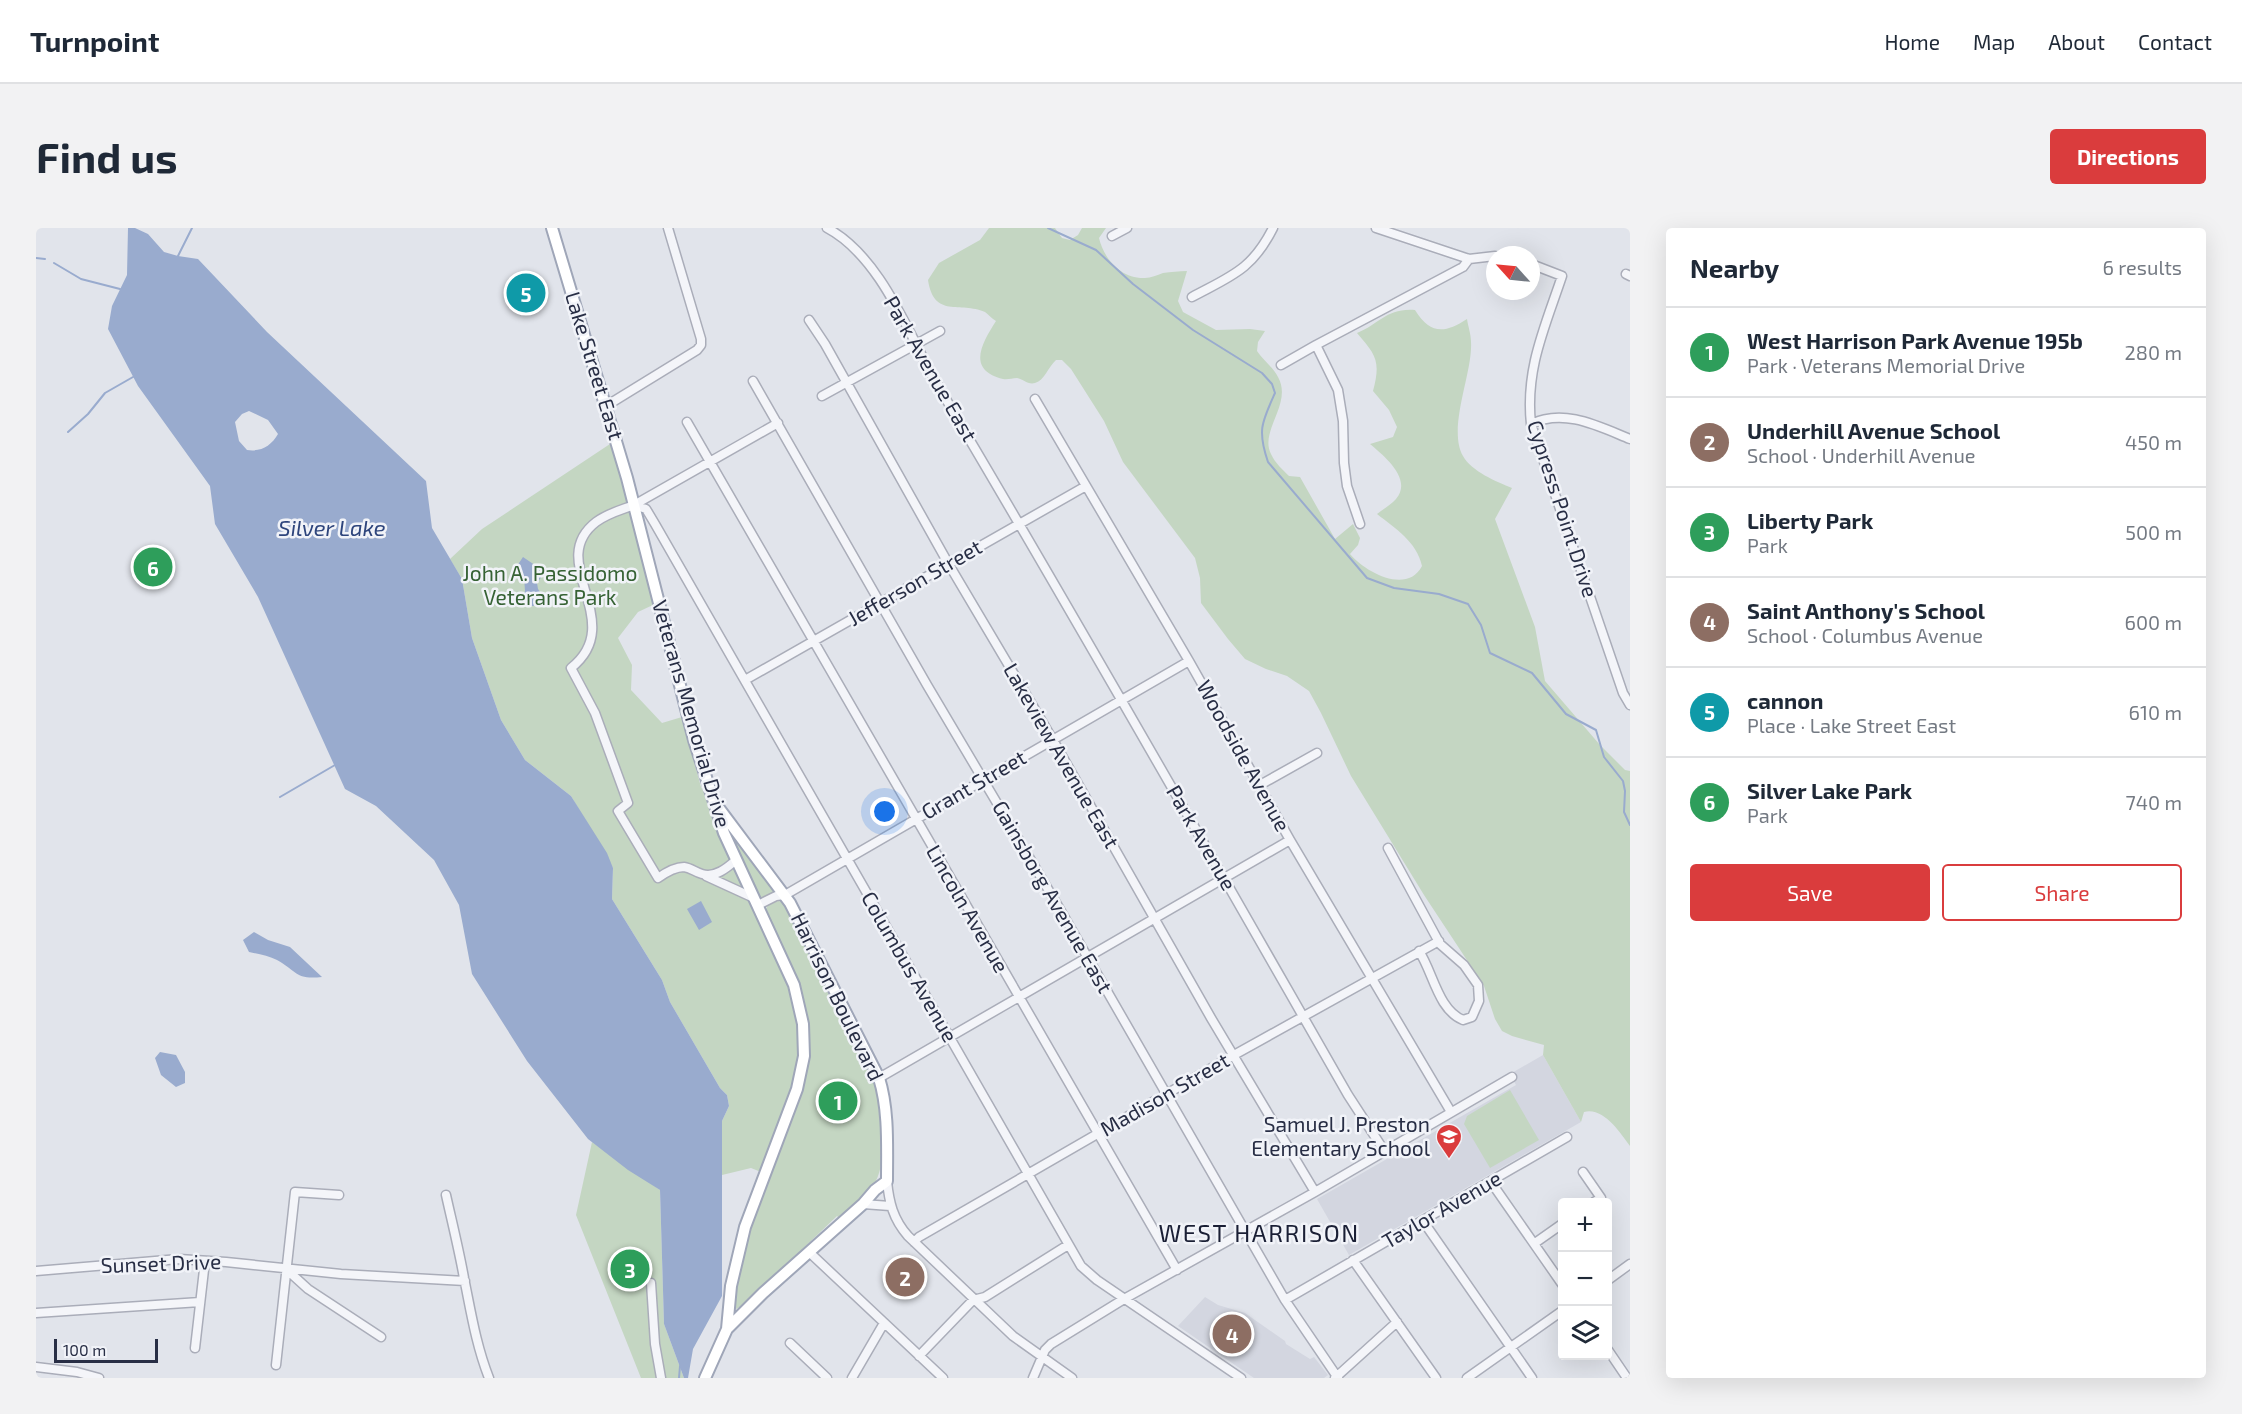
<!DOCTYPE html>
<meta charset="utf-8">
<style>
:root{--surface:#fff;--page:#f2f2f3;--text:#1f2937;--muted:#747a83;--line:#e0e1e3;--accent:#da3c3d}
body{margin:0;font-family:"Exo 2",sans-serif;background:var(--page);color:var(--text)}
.controls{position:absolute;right:18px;bottom:18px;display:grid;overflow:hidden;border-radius:6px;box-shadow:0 6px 24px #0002}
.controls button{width:54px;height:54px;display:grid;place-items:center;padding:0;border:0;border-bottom:2px solid var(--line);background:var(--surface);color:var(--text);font:30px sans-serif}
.compass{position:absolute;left:1450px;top:18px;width:54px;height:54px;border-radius:50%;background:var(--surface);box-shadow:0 6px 24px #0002;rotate:297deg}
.scale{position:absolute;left:18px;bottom:15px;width:104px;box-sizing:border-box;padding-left:6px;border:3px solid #282e45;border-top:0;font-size:16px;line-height:21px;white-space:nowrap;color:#282e45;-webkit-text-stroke:4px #f1f3f8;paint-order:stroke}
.you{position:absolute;left:849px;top:584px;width:21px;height:21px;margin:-15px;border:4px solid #fff;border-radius:50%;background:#1a73e8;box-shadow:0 0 0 9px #1a73e833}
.badge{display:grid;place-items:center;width:39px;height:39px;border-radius:50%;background:var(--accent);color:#fff;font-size:20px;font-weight:700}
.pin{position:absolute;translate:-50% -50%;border:3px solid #fff;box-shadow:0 2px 6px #0006}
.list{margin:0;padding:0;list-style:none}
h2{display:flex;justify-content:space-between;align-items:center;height:78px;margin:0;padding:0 24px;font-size:26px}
h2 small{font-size:20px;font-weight:400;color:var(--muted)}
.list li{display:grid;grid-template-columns:39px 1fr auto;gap:18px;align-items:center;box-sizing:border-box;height:90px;padding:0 24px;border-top:2px solid var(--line)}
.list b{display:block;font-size:22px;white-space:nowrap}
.list p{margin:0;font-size:20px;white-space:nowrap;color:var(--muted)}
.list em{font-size:20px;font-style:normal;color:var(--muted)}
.actions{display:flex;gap:12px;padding:18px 24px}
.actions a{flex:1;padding:14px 0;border:2px solid var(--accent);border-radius:6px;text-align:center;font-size:21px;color:var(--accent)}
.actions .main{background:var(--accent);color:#fff}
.icon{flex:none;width:33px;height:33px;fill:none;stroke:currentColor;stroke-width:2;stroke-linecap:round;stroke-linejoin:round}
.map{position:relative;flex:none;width:1594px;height:1150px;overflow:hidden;border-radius:6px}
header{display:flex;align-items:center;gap:36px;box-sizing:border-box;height:84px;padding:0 30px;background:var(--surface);border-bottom:2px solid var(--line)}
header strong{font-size:28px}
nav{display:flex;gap:33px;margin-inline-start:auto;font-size:21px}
.intro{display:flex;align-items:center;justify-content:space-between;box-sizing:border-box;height:144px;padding:0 36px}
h1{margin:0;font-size:42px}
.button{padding:15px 27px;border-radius:6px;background:var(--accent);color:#fff;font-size:21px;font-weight:700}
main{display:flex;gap:36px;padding:0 36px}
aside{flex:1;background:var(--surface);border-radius:6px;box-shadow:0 6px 24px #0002}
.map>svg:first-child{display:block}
.built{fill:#d3d6e0}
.green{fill:#c4d6c2}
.water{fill:#99abce;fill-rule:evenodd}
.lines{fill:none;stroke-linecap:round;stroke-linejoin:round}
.stream{stroke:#99abce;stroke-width:2}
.minor-casing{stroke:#aaadb9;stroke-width:11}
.major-casing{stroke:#9fa6b8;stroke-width:14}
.minor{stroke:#f4f5f9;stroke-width:8}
.major{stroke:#fff;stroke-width:10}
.labels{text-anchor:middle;stroke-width:5;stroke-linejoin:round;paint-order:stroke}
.street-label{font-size:21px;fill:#282e45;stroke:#f1f3f8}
.park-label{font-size:21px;fill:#366234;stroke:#f1f3f8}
.poi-label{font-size:21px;fill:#282e45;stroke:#f1f3f8;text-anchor:end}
.water-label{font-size:22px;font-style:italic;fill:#2e457c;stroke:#f1f3f8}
.quarter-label{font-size:24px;letter-spacing:1.5px;fill:#1a1f35;stroke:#f1f3f8}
</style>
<header>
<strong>Turnpoint</strong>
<nav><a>Home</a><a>Map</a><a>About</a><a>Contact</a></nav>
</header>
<div class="intro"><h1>Find us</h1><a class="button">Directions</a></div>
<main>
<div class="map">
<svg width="1594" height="1150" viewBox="0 0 1594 1150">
<rect width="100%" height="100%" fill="#e1e4eb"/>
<path class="built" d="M1507 827 1545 894 1313 1027 1281 971 1480 857 1474 846Z
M1169 1069 1182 1077 1209 1085 1249 1113 1250 1116 1274 1131 1278 1129 1292 1147 1288 1150H1218L1142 1098Z"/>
<path class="green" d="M953 0H1019L1026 10 1034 12 1042 7 1046 0H1070L1063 10C1068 31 1085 51 1109 50 1115 50 1121 47 1127 45 1135 44 1143 43 1151 43L1142 73 1147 84 1180 102 1214 101 1229 103 1222 114 1221 123C1227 132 1237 139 1242 149 1257 176 1223 203 1235 226 1239 235 1247 242 1253 248L1264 249 1299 311 1317 296 1324 310 1322 317 1314 326C1329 344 1371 367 1386 338 1381 314 1359 300 1341 286 1347 281 1355 277 1360 271 1377 251 1348 228 1334 216L1357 209 1361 199 1353 182 1337 163C1345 133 1340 127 1321 105 1344 96 1350 80 1379 82 1394 106 1408 106 1431 91 1432 98 1435 106 1435 114 1437 145 1411 200 1427 228 1435 243 1461 254 1476 260L1459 291 1499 399 1509 453 1564 517 1589 542 1594 543V918C1584 905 1568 879 1548 884L1545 894 1507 827 1508 817 1476 808 1466 803 1459 791 1448 758 1388 667 1315 548 1285 485 1273 463 1251 448 1230 441 1209 431 1192 411 1165 375 1164 350 1159 330 1087 234 1068 193 1035 141 1026 132H1020C1012 139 1009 152 999 155 992 157 987 151 981 150 976 150 972 152 967 151 930 142 946 115 960 93 956 91 952 86 949 84 924 73 898 91 892 52L903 35 944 12Z
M577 214 619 376 602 384 582 410 596 437 595 462 626 495 646 489 665 559 672 571 686 613 748 743 760 779 763 822 761 839 757 858 725 944 715 940 686 947V893L693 878 691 867 684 860 634 774 626 752 576 671 577 640 535 568 489 532 465 492 436 410 426 351 414 331 446 301Z
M692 600 739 664C735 668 728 671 722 669Z
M742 673 749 674 790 754V761L810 801 814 803 841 856 843 866C844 893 853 935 837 958 829 970 814 980 803 990L801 988 709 1076 700 1081 697 1079 698 1064 711 1006 750 905 771 801 729 683 732 677Z
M1474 862 1503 912 1454 940 1428 896 1431 888Z
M556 914 624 962 628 1096 648 1150H605L540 987Z"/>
<path class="water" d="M92 0H99L112 6 128 24 142 28 162 31 231 104 390 253 396 300 426 351 436 410 465 492 489 532 535 568 571 625 577 640 576 671 626 752 634 774 684 860 691 867 693 878 686 893V1068L657 1121 652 1150H648L628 1096 624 962 592 942 552 911 491 833 436 746 423 677 398 632 340 578 309 561 222 369 179 296 174 258 102 158 72 101 76 78 91 47ZM213 183 232 192 242 206C235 218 225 224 211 222L203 213 199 194 206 186Z
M487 329 509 344 501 355 502 361 511 373 497 378H485L489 363 488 348 479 341Z
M665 673 676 694 663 702 651 681Z
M218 704 232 712 254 719 286 749C259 752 261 743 241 732 233 728 222 726 213 724L207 712Z
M124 824 140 827 149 844V855L140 859 125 847 119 830Z"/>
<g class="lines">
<path class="stream" d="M1012 0 1060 22 1097 56 1157 102 1226 145 1236 156 1239 165C1226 194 1221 202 1232 234L1331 350 1358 360 1403 366 1432 376 1445 397 1454 425 1496 445 1530 486 1560 502 1568 529 1587 553 1589 563 1588 584 1594 597
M142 28 156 0
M0 30 9 31
M18 35 45 51 84 61
M32 204 52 186 69 165 97 149
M244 569 299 537
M643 1150 644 1138"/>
<defs>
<path id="minor" d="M791 0C842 27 870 99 896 147 908 168 920 188 932 209 1061 427 1186 647 1312 867L1349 924
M1340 0 1433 31 1459 28
M1076 8 1091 0
M1495 36 1526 48C1509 99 1489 141 1495 196L1587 465 1594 477
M1590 46 1594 48
M1156 69C1195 48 1216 42 1237 0
M773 92 789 116 912 335 1017 512 1175 790 1279 964
M1280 117 1302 162 1307 193 1308 235 1311 258 1324 296
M1245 137 1280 117 1427 39 1433 31
M717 153 891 457 1022 678 1249 1072 1302 1150
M786 168 904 103
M999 171 1153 433 1254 612 1415 884
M570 178 661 122 665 117V111L632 0
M651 194 1141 1042
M1495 196C1528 180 1562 198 1594 211
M598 277 610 281 619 296 1045 1038 1061 1052 1205 1150
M709 452 1050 258
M1224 557 1281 525
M1352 620 1404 716 1428 737 1442 757 1443 773 1436 789 1427 792C1402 782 1397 744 1383 723
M700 632C691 640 679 650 666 646 659 644 655 640 648 639 639 639 629 645 622 650L582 583 592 575 559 485 535 440C593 394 508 334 560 294 572 285 585 282 598 277L742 195
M670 648 718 670
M722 677 740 668 749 667 1153 433
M843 850 1254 612
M1547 944 1565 970 1558 974
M851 953C853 974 857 991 872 1008L977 1108 1036 1150
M1455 954 1526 1056
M410 967C416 994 423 1022 428 1050 435 1084 440 1117 453 1150
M827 976 854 978
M1387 993 1496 1150
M878 1014 883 1009 1198 827 1403 713
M1499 1015 1526 996
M773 1024 907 1150
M1317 1032 1400 1150
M250 1041 272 1061 345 1109
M0 1043 143 1031 190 1034 305 1046 429 1053
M1572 1052 1594 1036
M615 1055 619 1116 625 1150
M1249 1072 1531 909
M0 1085 164 1074
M754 1115 791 1150
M159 1120 169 1033
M1572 1122 1591 1150
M883 1128 937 1072 949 1069 1032 1017
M240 1137 259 964 303 967
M0 1139 41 1144 63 1150
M816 1150 848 1095
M997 1150 1009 1122 1015 1116 1088 1071 1279 964 1476 849
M1299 1150 1361 1094
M1431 1150 1526 1083"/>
<path id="major" d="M516 0 591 250 658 512 688 605 758 757 767 796 768 828 761 861 709 999 695 1058 691 1101 669 1150
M682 579 754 675 843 850C853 882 851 919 851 953L839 962 827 976 727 1065 691 1101"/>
</defs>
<use href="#minor" class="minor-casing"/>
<use href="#major" class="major-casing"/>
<use href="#minor" class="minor"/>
<use href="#major" class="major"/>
</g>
<defs>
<symbol id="school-pin" viewBox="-11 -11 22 30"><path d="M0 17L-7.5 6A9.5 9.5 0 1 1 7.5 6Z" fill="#da3c3d" stroke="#f1f3f8"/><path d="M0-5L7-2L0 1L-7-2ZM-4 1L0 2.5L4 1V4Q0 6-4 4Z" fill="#fff"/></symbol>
</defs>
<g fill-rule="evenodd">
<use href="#school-pin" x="1398" y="894" width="30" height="40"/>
</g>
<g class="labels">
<g class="street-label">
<text transform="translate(558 138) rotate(73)" y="7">Lake Street East</text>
<text transform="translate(894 141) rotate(60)" y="7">Park Avenue East</text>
<text transform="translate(1526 281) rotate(72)" y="7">Cypress Point Drive</text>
<text transform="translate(879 355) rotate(-30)" y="7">Jefferson Street</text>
<text transform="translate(655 486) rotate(74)" y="7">Veterans Memorial Drive</text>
<text transform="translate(1025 528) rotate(60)" y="7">Lakeview Avenue East</text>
<text transform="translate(1207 528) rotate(61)" y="7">Woodside Avenue</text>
<text transform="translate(938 557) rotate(-30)" y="7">Grant Street</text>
<text transform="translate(1165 610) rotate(60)" y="7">Park Avenue</text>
<text transform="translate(1016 669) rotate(60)" y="7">Gainsborg Avenue East</text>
<text transform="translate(931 681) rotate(60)" y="7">Lincoln Avenue</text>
<text transform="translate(873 739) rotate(60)" y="7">Columbus Avenue</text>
<text transform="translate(801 769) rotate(64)" y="7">Harrison Boulevard</text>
<text transform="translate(1129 867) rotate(-30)" y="7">Madison Street</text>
<text transform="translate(1406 982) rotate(-30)" y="7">Taylor Avenue</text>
<text transform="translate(125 1036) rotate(-2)" y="7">Sunset Drive</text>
</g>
<g class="park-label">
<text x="514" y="353">John A. Passidomo<tspan x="514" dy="24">Veterans Park</tspan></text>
</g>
<g class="poi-label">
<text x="1394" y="904">Samuel J. Preston<tspan x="1394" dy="24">Elementary School</tspan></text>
</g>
<g class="water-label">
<text x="296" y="308">Silver Lake</text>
</g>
<g class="quarter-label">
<text x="1223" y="1014">WEST HARRISON</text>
</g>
</g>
</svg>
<div class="controls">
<button>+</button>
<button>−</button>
<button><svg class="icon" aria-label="layers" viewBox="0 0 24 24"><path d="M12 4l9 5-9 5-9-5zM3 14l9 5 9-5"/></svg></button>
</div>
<svg class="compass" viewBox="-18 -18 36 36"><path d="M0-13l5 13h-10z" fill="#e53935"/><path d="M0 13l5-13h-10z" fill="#747a83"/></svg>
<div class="scale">100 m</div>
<div class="you"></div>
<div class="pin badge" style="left:802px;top:873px;background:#2e9e5b">1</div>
<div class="pin badge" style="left:869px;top:1049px;background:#8d6e63">2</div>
<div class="pin badge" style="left:594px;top:1041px;background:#2e9e5b">3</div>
<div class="pin badge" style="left:1196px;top:1106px;background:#8d6e63">4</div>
<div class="pin badge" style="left:490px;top:65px;background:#0f9aa8">5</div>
<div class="pin badge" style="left:117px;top:339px;background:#2e9e5b">6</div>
</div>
<aside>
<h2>Nearby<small>6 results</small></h2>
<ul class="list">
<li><span class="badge" style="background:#2e9e5b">1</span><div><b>West Harrison Park Avenue 195b</b><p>Park · Veterans Memorial Drive</p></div><em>280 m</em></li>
<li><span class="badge" style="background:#8d6e63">2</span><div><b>Underhill Avenue School</b><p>School · Underhill Avenue</p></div><em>450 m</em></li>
<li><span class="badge" style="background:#2e9e5b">3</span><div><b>Liberty Park</b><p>Park</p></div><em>500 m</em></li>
<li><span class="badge" style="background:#8d6e63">4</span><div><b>Saint Anthony's School</b><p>School · Columbus Avenue</p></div><em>600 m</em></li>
<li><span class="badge" style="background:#0f9aa8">5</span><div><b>cannon</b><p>Place · Lake Street East</p></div><em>610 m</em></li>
<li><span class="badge" style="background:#2e9e5b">6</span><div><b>Silver Lake Park</b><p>Park</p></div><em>740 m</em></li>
</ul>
<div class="actions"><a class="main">Save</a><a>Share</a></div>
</aside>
</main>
